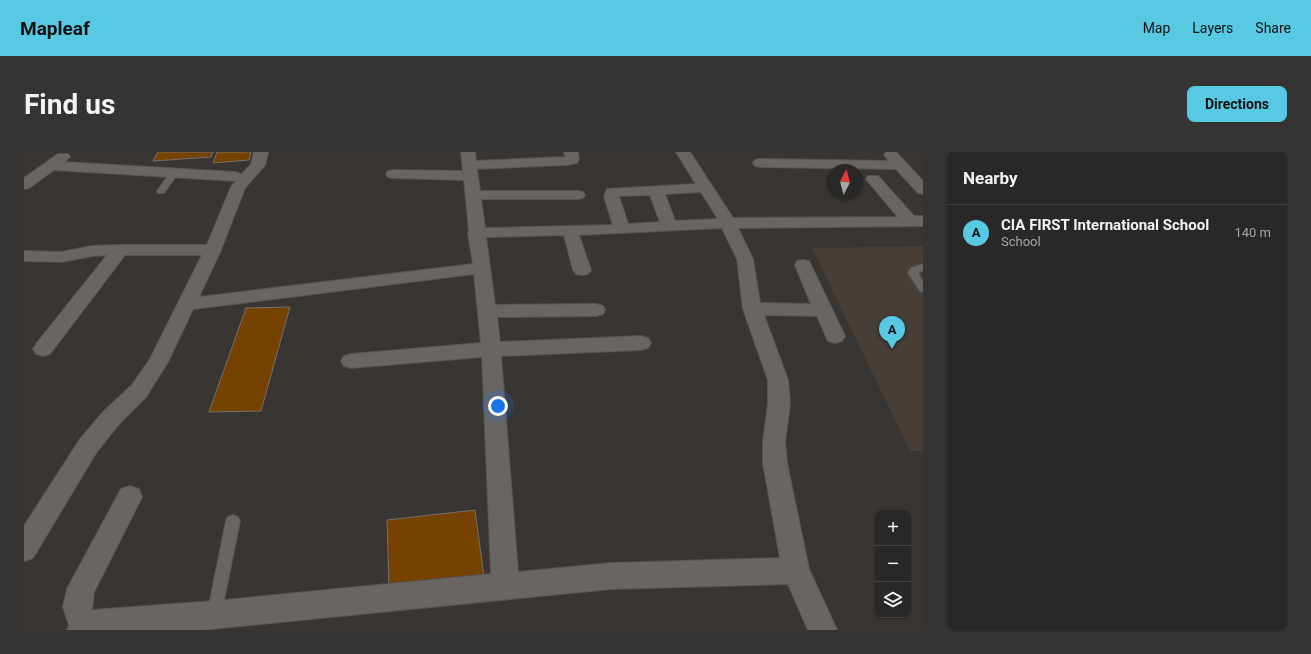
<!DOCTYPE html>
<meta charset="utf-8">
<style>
:root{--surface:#2a2826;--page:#363432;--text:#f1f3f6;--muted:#a5a6a7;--line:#464443;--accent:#57c9e2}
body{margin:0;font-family:Roboto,sans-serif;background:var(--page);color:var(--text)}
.controls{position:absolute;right:12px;bottom:12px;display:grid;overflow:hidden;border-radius:8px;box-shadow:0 1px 3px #0004}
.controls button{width:36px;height:36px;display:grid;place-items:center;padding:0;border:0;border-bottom:1px solid var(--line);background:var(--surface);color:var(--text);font:20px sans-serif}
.compass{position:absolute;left:803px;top:12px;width:36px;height:36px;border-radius:50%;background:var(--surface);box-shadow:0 1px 3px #0004;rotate:6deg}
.you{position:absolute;left:474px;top:254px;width:14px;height:14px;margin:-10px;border:3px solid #fff;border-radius:50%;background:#1a73e8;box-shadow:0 0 0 6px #1a73e833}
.badge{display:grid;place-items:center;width:26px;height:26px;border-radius:50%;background:var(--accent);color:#111;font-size:13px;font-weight:700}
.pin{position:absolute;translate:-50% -33px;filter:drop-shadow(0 1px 2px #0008)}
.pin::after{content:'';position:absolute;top:21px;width:14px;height:12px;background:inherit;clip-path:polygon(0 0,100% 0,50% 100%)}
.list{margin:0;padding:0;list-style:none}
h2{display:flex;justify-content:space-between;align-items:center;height:52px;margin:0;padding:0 16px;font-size:17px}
h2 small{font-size:13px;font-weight:400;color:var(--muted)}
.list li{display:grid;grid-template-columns:26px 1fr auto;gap:12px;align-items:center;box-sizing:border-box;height:56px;padding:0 16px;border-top:1px solid var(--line)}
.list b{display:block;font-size:15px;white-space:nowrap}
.list p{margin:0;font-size:13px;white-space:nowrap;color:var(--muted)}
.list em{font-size:13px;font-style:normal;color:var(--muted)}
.icon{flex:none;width:22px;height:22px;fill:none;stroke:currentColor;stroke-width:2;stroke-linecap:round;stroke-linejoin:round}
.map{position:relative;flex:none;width:899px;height:478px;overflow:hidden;border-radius:8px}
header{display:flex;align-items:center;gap:24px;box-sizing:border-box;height:56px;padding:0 20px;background:var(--accent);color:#111}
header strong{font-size:19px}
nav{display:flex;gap:22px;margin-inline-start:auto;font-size:14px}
.intro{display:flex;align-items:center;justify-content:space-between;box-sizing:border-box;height:96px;padding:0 24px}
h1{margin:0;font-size:28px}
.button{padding:10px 18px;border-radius:8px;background:var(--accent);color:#111;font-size:14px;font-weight:700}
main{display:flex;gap:24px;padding:0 24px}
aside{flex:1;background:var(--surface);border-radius:8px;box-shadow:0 1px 3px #0004}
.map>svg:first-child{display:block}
.built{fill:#463e37}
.building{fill:#754200;stroke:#74706d}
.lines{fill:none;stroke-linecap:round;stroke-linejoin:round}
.service-casing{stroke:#565452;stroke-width:2}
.minor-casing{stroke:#565452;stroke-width:2}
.service{fill:#686562;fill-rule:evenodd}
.minor{fill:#686562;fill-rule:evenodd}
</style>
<header>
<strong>Mapleaf</strong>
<nav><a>Map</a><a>Layers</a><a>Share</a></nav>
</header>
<div class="intro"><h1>Find us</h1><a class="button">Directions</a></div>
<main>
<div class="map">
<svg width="899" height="478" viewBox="0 0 899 478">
<rect width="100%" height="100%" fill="#383532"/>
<path class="built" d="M899 94V299H886L788 96Z"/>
<path class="building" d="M134 0H189L187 5 129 9Z
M193 0H227L225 8 189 11Z
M266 155 237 259 185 260 222 156Z
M451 358 460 425 365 437 363 368Z"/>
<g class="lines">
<defs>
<path id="service" d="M148 18 155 20 140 41H134L133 39Z
M899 112V118L894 121 899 130V140L896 139 884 121 887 116Z
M209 363 214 365 216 369 197 463 195 468 190 470 185 468 183 463 202 369 204 365Z"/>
<path id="minor" d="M230 0H244L241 13 221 36 197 98 175 145 449 112 444 81 445 79 440 28 369 26 364 25 362 22 364 19 369 18 439 19 437 0H451L452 9 541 5 540 0H554L555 8 553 11 543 13 453 17 456 39H554L559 40 561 43 559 46 554 47H457L461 76 589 73 580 45 583 37 672 32 652 0H666L709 66 874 65 842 27 844 24H854L890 64H899V74L714 76 729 107 736 151 787 152 771 113 773 109 779 108 785 109 821 184 818 189 811 191 804 189 793 164 740 163 764 228 766 252 761 290 763 311 785 417 813 478H784L764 432 587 437 178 478H43L45 473 39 455 43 437 97 337 106 334 115 337 118 345 70 440 68 458 190 449 467 422 458 205 327 216 320 214 317 209 320 204 327 202 457 191 450 122 169 157 144 210 122 245 96 271 72 301 9 406 0 409V374L56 287 80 259 108 233 126 207 178 103H101L26 202 19 204 12 202 9 197 12 192 83 103 69 104 37 110 0 109V99L37 100 68 94 96 93H183L207 35 212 29 30 18 5 36 0 37V26L34 2H44L46 5 40 10 211 20 218 22 227 12ZM677 40 694 67 651 69 641 42ZM626 43 636 70 604 72 595 44ZM698 76 713 107 719 157 744 228V252L739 290V311L756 406 587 411 494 420 477 204 617 198 624 196 627 191 624 186 617 184 476 190 473 165 572 164 579 162 581 158 579 154 572 152 471 153 462 85 540 83 549 118 552 122 558 123 564 122 567 118 555 83Z
M862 0H872L899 29V42L894 41 872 17 736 15 731 14 729 11 731 8 736 7 865 9 860 3Z"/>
</defs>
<use href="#service" class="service-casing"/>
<use href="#minor" class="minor-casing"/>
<use href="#service" class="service"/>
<use href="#minor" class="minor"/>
</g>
</svg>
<div class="controls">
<button>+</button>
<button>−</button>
<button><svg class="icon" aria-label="layers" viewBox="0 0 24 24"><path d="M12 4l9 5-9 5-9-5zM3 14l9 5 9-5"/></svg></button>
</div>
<svg class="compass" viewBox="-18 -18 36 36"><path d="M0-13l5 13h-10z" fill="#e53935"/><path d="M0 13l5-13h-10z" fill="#a5a6a7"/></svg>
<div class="you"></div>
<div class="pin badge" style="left:868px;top:197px">A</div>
</div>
<aside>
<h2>Nearby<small></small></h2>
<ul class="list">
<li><span class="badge">A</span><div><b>CIA FIRST International School</b><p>School</p></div><em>140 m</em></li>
</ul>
</aside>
</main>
